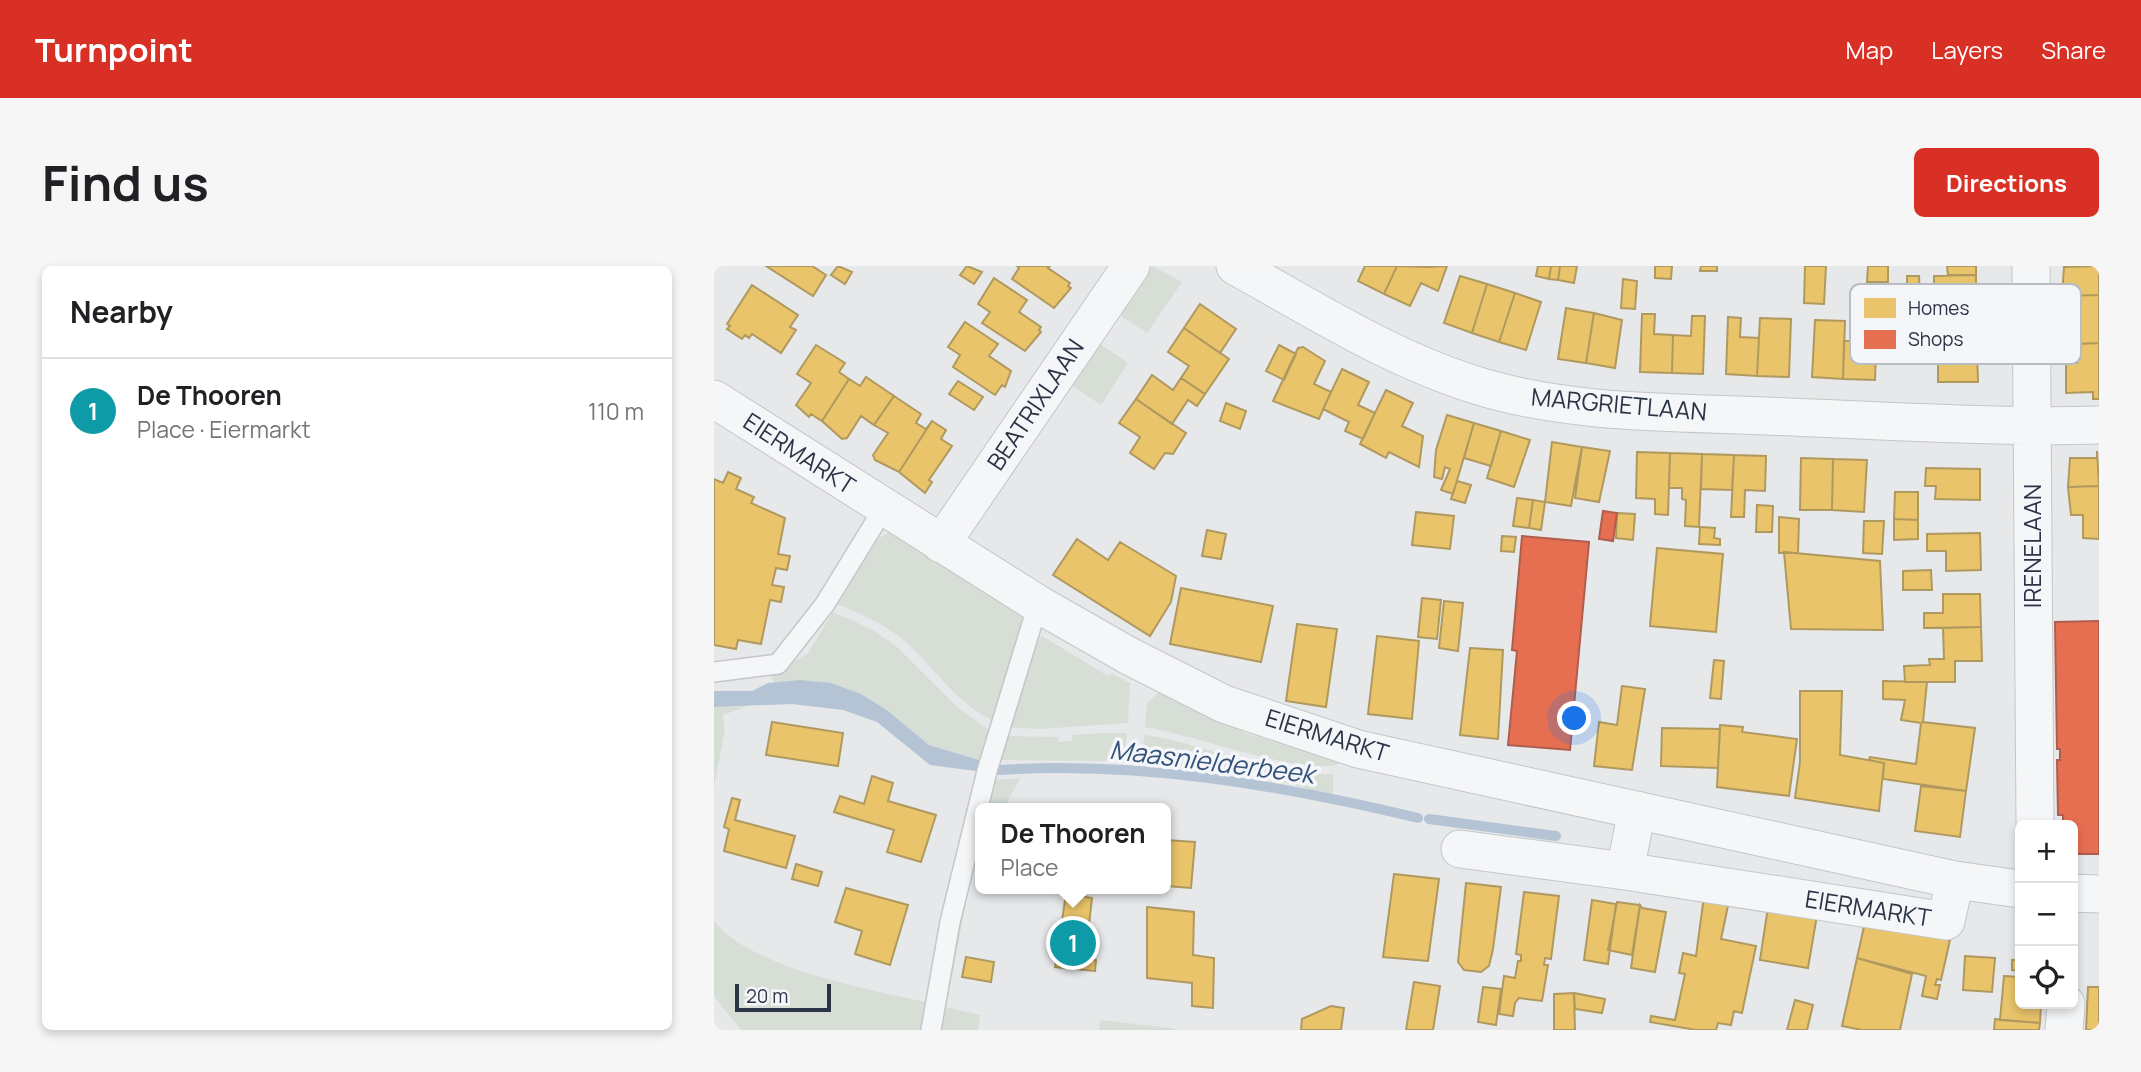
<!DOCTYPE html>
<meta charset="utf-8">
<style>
:root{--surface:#fff;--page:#f6f6f6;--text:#202124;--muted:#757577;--line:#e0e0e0;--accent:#d93025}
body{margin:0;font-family:Manrope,sans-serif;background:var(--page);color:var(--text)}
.controls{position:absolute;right:21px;bottom:21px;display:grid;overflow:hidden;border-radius:10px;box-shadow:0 4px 10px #0003}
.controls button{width:63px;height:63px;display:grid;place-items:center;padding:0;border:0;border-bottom:2px solid var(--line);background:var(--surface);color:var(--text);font:35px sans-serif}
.scale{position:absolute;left:21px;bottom:18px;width:96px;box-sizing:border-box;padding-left:7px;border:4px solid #2b3445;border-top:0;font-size:19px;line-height:24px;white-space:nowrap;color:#2b3445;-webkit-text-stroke:5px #f4f6f9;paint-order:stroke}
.you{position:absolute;left:861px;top:453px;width:24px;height:24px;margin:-18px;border:5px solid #fff;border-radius:50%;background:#1a73e8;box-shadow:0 0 0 10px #1a73e833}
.badge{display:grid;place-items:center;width:46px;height:46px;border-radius:50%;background:var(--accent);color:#fff;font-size:23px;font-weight:700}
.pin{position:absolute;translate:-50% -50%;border:4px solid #fff;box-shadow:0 2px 7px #0006}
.popup{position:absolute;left:261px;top:537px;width:196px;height:91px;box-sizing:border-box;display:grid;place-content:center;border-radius:10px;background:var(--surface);filter:drop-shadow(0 2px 5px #0005);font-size:23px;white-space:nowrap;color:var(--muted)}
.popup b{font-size:26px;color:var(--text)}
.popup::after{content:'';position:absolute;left:50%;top:100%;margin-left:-14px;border:14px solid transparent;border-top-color:var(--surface)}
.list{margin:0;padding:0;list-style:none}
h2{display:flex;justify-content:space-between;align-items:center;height:91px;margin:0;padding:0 28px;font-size:30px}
h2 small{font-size:23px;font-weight:400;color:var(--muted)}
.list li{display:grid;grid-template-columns:46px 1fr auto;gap:21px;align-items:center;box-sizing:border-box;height:105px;padding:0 28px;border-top:2px solid var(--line)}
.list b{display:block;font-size:26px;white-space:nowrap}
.list p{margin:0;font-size:23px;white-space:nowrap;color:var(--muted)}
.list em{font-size:23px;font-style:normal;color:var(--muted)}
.icon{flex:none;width:38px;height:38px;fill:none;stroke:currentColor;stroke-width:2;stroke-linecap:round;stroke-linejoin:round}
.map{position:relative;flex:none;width:1385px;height:764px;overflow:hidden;border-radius:10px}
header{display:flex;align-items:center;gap:42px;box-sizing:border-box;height:98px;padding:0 35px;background:var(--accent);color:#fff}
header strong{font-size:33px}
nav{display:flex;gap:38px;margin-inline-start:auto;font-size:24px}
.intro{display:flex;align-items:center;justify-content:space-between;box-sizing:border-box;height:168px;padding:0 42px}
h1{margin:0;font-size:49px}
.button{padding:18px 32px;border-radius:10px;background:var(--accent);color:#fff;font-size:24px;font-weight:700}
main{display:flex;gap:42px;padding:0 42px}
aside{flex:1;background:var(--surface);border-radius:10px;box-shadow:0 4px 10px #0003}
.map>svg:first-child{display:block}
.green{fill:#d6ded6}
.water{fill:#b4c4d5}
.homes{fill:#e9c46a;stroke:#b0995f;stroke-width:2}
.shops{fill:#e76f51;stroke:#af5d4d;stroke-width:2}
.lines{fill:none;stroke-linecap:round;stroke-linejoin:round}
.stream{stroke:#b4c4d5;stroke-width:10}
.service-casing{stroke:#c4c6c8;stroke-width:22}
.minor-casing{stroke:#c4c6c8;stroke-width:39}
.service{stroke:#f5f6f7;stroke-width:19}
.minor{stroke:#f5f6f7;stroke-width:37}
.labels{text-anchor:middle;stroke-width:7;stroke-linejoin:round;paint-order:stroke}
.street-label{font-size:24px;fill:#2b3445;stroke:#f4f6f9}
.water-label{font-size:26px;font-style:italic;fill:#34527a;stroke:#f4f6f9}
.key{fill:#f4f6f9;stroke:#b8bcc3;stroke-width:2}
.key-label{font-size:19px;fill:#2b3445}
</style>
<header>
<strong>Turnpoint</strong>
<nav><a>Map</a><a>Layers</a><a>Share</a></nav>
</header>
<div class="intro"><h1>Find us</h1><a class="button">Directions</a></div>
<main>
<aside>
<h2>Nearby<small></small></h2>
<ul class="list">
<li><span class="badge" style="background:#0f9aa8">1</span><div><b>De Thooren</b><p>Place · Eiermarkt</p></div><em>110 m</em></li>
</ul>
</aside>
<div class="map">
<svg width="1385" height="764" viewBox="0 0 1385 764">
<rect width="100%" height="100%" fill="#e6e8ea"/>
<path class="green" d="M438 0 468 16 433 67 405 49Z
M386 78 414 97 387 139 358 120Z
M176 265 307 344 308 369 281 455C243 440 219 398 187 372 169 357 146 348 124 338L164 273Z
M119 346 157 363 182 380 243 441 275 464 276 470 265 494 215 479 174 445 101 415 60 416 57 410 94 387Z
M328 370 394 410 396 407 416 417 414 457 325 463 292 461 318 381Z
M447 424 531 459 529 466 629 496C599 514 471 466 431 461L433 437Z
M34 440 9 449 11 464 0 521V441Z
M390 467H413L410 495 286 494 280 514 306 512 290 542H267L293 470 344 471 345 476 358 475V469Z
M430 469C493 477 554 511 619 508V529L534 507 487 501 428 499Z
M266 543V584L260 595 232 741 266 749 264 764H223Z
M0 655C39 704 156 723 215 737L211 764H27L0 730Z
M387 754 455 762 465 764H385Z"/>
<path class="water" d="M86 414 117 417 147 428 174 445 215 479 265 494 262 505 216 499 163 456 129 444 78 438 0 441V425H38L54 417Z"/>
<path class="homes" d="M52 0H98L112 9 99 30Z
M124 0 138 6 131 18 117 9Z
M253 0 268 6 260 18 246 9Z
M303 0H336L334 2 356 17 354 20 357 22 340 42 298 13 305 2Z
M651 0H683L670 28 644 15Z
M683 0 714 1 733 0 724 25 707 17 696 40 670 28Z
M824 0H837L835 13 822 10Z
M837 0H846L844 14 835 13Z
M846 0H863L860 17 844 14Z
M941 0H958L957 13 941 12Z
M987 0H1003V5H986Z
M1091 0H1112L1110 38 1090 37Z
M1154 0H1174V16H1153Z
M1233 0H1262V9H1234Z
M1385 0V29L1348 30 1350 1Z
M1262 9V41H1234V26H1220V10Z
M746 10 773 18 758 67 730 57Z
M1193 10H1205L1206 27H1193Z
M280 12 313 34 305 46 327 61 325 64 327 66 311 85 268 57 276 46 264 38Z
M909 13 923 15 921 43 907 42Z
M773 18 801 27 785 76 758 67Z
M38 19 84 49 76 61 82 64 67 87 38 68 35 72 31 69 28 73 13 63 16 60 13 58Z
M801 27 827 36 812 84 785 76Z
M1184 27H1196V42H1209V56L1181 57Z
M1385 29V77L1363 78V58H1351V49L1348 50V30Z
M486 38 522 63 506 87 470 62Z
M852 42 880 47 872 97 844 93Z
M880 47 908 54 901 102 872 97Z
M928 48H941L940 68 959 69 958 107 926 106Z
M978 50H991L989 108 958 107 959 69 977 70Z
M1014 51 1027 52 1026 71 1045 72 1043 110 1012 108Z
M1046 52 1077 53 1075 111 1043 110Z
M1101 54 1131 55 1129 113 1098 111Z
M251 56 284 78 275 90 297 105 291 121 288 119 281 129 239 101 246 89 234 81Z
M1149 56H1163L1161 114 1129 113 1130 75H1149Z
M470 62 515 93 491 128 467 112 475 100 454 86Z
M1177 63H1214V71L1233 70 1234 83H1263L1264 116H1224V84L1177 85Z
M1385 77V133H1379V126L1352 127V97H1363V78Z
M102 79 131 97 125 106 135 113 108 155 97 148 95 151 82 139 97 117 83 108Z
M565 79 582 88 570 114 552 105Z
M589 81 611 95 600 118 617 126 605 153 559 135 584 82Z
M628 103 655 116 644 139 661 147 649 173 631 165 635 156 609 143Z
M438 109 459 124 467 112 491 128 483 140 474 134 458 158 422 133Z
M152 111 180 130 160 159 147 150 133 172 128 173 108 155 135 113 146 120Z
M244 115 269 131 260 144 235 128Z
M672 124 699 137 688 160 709 170 705 201 675 186 672 192 646 178Z
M180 130 207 148 202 157 212 163 218 155 185 206 161 194 159 189 174 167 160 159Z
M422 133 472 167 459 188 451 187 440 203 416 187 426 171 405 157Z
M512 137 532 145 526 163 506 155Z
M733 149 760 157 739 228 727 224 736 203 731 201 728 213 720 211 722 184Z
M218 155 232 164 227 173 238 180 215 214 218 216 211 227 185 206Z
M760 157 787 165 777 200 750 192Z
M787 165 816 174 800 221 773 212Z
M838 176 868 181 857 240 831 236Z
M868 181 896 185 885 236 861 232Z
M1383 185 1385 220 1354 221 1356 192H1383Z
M923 186 956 187 954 249 941 248V233L922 232Z
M956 187 988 188 985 261 971 260 972 234 968 233V222H955Z
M988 188 1020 189 1018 224 987 223Z
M1020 189 1052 190 1051 225 1031 224 1030 251H1017Z
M1087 192 1119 193 1118 244H1086Z
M1119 193 1153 194 1150 246 1118 244Z
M1212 202 1266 203V234L1221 233 1222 220H1211Z
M14 206 27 212 22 223 40 231 37 237 71 252 64 288 76 290 73 304 62 302 58 319 70 321 67 336 56 334 47 378 24 374 22 383 0 379V213L9 217Z
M743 215 757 219 751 237 737 233Z
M1385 220V273L1369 272V249H1357L1354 221Z
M1181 226H1204V254L1180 253Z
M803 232 819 234 815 262 799 260Z
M819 234 831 236 827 264 815 262Z
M1043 239 1059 240 1058 266H1042Z
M702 246 740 250 736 283 698 279Z
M903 247 921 248 919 274 902 272Z
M1065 251 1085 253 1084 287H1065Z
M1180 253 1204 254V273L1180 274Z
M1150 255H1170L1168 288 1149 287Z
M986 261 1001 262 1000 272 1006 273V279L985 278Z
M493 264 512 268 507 293 488 290Z
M1266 267 1267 304 1232 305V285H1213V268Z
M788 270 802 271 800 286 787 285Z
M363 273 394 294 406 276 462 310 457 336 436 370 339 309Z
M943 282 1009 288 1002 366 936 360Z
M1070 286 1166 295 1169 364 1077 363Z
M1217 304 1218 324H1189V305Z
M467 322 559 340 547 396 456 378Z
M1229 328H1266L1267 361 1210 362V347H1229Z
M708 332 727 334 723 373 704 371Z
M730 335 749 337 744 385 725 382Z
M583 358 623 363 612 441 572 435Z
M1267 361 1268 395H1241V416H1191L1190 400 1216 399 1215 393H1230L1229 362Z
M663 370 705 375 698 453 654 448Z
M756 382 789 384 784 473 746 469Z
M1000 394 1010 395 1007 433 996 432Z
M1169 415 1213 416 1209 456 1261 462 1252 525 1169 513 1170 497 1155 494 1156 491 1202 498 1207 457 1187 454 1191 434 1169 433Z
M908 420 931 423 918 504 880 500 885 456 903 459Z
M1086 425H1128L1126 489 1170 497 1165 545 1081 532 1086 496Z
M58 456 129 467 124 500 52 489Z
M1006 459 1029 461 1028 466 1083 473 1075 530 1003 521Z
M948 462 1006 463 1004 502 947 500Z
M158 510 179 517 174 535 222 549 207 596 173 586 180 564 120 546 126 530 150 538Z
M1207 520 1252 525 1246 571 1201 565Z
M18 532 26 534 21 554 81 570 72 602 10 585 15 563 10 561Z
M452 574 481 576 477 622 452 620Z
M82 598 108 606 104 620 78 613Z
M680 608 725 613 714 695 669 691Z
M752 617 787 621 779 683 775 700 767 706 750 704 744 696Z
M132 622 194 639 176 699 141 688 148 665 121 656Z
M810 626 845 630 837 693 831 692 830 699H834L828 735 805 732 801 737 799 750 785 748 790 710 801 712 804 695H807V689L802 688Z
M352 628 378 632 371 693 382 694 381 705 341 701Z
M990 630 1015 635 1007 673 1042 680 1028 747 1020 745 1017 759 1004 757 1002 764H982L936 756 937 750 961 754 971 708 965 707 969 687 982 690Z
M878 634 902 638 894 698 870 694Z
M903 636 926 639 918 689 894 684Z
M926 639 928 642 952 646 941 706 917 702Z
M433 641 480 646 479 689 500 692 499 742 478 740V717L433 712Z
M1054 641 1103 649 1094 702 1046 694Z
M1151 656 1236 674 1227 714 1223 713 1221 719H1226L1223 733 1208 730 1212 710 1143 692Z
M1251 690 1281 692 1278 726 1249 724Z
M252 691 280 696 277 716 248 711Z
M1143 692 1198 708 1186 764H1148L1128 760Z
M1298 694H1306V705L1298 704Z
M1290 710 1306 711V738H1327L1326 757 1286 754Z
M700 716 726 720 719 764H692Z
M769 721 787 723 782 759 764 756Z
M1374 721H1385V764H1372Z
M860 727 861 764H840V728Z
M860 727 891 733 888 747 861 743Z
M1081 734 1099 739 1093 764H1073Z
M617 740 630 742 627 764H587L588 753Z
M1281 753 1326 757 1325 764H1280Z"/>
<path class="shops" d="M889 245 903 247 899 275 885 273Z
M808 270 875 276 856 484 794 479 803 385 798 384Z
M1385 355V588H1359V559H1349V549H1344L1343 494H1346V483H1343L1341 356Z"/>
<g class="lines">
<path class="stream" d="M285 504C427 495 566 519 704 552
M715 553 842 570"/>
<defs>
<path id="service" d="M0 406 64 398 111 338 170 242
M217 764 236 656 273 505 324 338"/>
<path id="minor" d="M521 0C601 44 680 95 768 121 858 148 958 146 1052 150 1163 154 1274 162 1385 159
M1317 0 1321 559
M0 133 324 338 415 390 510 438 644 483 1241 614 1306 623
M227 278 417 0
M746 583 911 605 1232 655 1241 614
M911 605 923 544
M1359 627 1385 628
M1350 764 1352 738"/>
</defs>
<use href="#service" class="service-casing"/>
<use href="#minor" class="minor-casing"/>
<use href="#service" class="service"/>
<use href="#minor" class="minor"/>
</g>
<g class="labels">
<g class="street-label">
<text transform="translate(322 139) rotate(-56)" y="8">BEATRIXLAAN</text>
<text transform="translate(905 139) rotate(5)" y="8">MARGRIETLAAN</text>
<text transform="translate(85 188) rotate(33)" y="8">EIERMARKT</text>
<text transform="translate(1319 280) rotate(-90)" y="8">IRENELAAN</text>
<text transform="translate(613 470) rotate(17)" y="8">EIERMARKT</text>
<text transform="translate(1154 643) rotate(9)" y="8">EIERMARKT</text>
</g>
<g class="water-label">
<text transform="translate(498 496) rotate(7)" y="9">Maasnielderbeek</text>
</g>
</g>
<rect x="1136" y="18" width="231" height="80" rx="10" class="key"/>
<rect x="1150" y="32" width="32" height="20" fill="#e9c46a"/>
<rect x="1150" y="64" width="32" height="19" fill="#e76f51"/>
<g class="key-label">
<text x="1194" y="49">Homes</text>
<text x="1194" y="80">Shops</text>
</g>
</svg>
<div class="controls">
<button>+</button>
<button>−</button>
<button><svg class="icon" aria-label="locate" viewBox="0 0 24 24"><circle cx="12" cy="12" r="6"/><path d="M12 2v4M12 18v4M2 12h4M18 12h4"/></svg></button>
</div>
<div class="scale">20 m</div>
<div class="you"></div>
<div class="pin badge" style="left:359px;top:677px;background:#0f9aa8">1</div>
<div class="popup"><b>De Thooren</b>Place</div>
</div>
</main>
